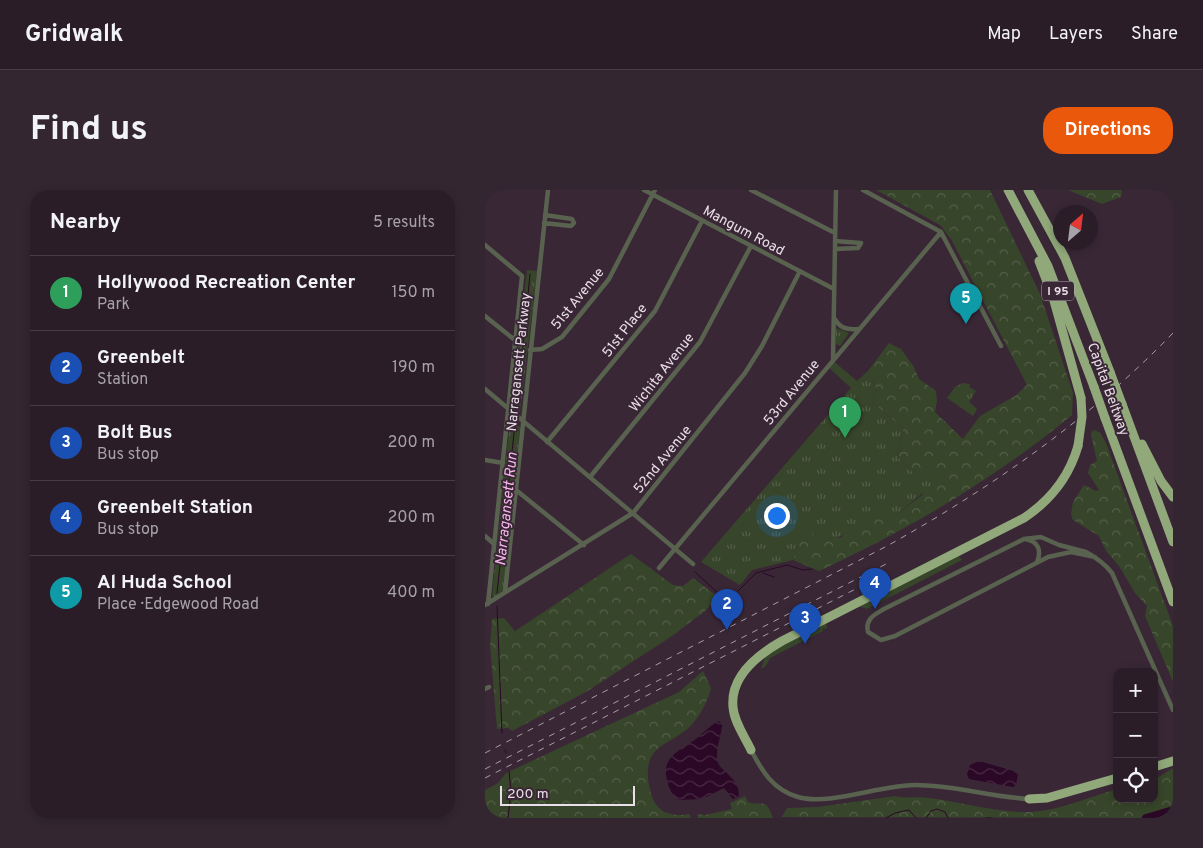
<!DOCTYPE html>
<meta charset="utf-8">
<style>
:root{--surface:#2b1d28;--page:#332630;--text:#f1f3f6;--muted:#a6a2a8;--line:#473b45;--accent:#ea580c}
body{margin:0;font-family:Overpass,sans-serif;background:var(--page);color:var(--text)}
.controls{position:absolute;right:15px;bottom:15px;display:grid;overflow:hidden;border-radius:10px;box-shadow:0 2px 8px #0003}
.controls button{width:45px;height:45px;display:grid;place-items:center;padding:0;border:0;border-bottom:1px solid var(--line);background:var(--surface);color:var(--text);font:25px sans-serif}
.compass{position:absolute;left:568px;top:15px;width:45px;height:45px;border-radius:50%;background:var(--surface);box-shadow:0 2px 8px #0003;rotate:28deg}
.scale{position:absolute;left:15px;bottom:12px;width:135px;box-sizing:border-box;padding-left:5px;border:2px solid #eadee8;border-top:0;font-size:14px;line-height:18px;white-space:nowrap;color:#eadee8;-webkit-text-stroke:4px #392736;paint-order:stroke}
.you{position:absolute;left:291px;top:325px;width:18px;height:18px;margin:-12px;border:4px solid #fff;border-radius:50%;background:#1a73e8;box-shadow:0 0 0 8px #1a73e833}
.badge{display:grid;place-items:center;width:32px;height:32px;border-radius:50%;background:var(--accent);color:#fff;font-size:16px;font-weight:700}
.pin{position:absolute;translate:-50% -41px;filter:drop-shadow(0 1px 2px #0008)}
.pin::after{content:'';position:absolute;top:26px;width:18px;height:15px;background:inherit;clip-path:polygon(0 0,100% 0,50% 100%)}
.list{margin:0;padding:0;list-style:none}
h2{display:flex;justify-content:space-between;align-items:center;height:65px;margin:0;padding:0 20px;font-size:21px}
h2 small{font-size:16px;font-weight:400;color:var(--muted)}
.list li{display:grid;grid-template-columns:32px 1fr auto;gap:15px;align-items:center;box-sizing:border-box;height:75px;padding:0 20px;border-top:1px solid var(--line)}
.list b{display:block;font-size:19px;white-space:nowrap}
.list p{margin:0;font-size:16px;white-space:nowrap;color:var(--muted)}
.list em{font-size:16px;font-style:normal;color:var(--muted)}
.icon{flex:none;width:28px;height:28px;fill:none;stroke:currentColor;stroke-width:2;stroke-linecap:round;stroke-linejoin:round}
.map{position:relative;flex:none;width:688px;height:628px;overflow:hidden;border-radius:20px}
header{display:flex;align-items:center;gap:30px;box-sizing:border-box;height:70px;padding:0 25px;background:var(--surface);border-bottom:1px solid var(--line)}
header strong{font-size:24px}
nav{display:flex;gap:28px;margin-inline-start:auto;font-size:18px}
.intro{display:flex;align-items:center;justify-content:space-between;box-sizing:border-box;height:120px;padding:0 30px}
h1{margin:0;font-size:35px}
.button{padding:12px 22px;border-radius:20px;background:var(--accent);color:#fff;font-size:18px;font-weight:700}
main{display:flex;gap:30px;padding:0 30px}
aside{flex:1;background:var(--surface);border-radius:20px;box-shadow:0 2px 8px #0003}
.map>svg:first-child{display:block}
.grass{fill:#37452a}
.forest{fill:url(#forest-crowns)}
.park{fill:url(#park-tufts)}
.water{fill:url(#water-waves)}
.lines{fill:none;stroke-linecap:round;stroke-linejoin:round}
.stream{stroke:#2a0826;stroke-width:1}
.river{stroke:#2a0826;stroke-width:8}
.minor{stroke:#58624f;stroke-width:4.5}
.motorway{stroke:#91a97a;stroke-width:9}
.rail{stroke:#a99ba7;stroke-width:1;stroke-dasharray:6 6;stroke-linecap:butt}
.motorway-bridge{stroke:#91a97a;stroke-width:9}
.labels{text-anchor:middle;stroke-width:4;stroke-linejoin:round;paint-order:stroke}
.shield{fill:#392736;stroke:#b5a7b3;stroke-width:1}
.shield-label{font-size:12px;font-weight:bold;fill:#eadee8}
.street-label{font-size:14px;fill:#eadee8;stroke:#392736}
.water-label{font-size:15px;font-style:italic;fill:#f6b5eb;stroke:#392736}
</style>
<header>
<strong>Gridwalk</strong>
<nav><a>Map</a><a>Layers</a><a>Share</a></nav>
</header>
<div class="intro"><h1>Find us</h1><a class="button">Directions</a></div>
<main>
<aside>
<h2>Nearby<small>5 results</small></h2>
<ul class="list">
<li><span class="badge" style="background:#2e9e5b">1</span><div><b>Hollywood Recreation Center</b><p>Park</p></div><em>150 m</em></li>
<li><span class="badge" style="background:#1a4fb4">2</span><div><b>Greenbelt</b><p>Station</p></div><em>190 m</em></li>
<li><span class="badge" style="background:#1a4fb4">3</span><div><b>Bolt Bus</b><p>Bus stop</p></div><em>200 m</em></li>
<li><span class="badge" style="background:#1a4fb4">4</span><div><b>Greenbelt Station</b><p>Bus stop</p></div><em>200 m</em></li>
<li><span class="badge" style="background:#0f9aa8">5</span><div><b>Al Huda School</b><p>Place · Edgewood Road</p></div><em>400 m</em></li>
</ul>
</aside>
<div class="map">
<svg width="688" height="628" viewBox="0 0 688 628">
<defs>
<pattern id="forest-crowns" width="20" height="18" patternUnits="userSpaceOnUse" patternTransform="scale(1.25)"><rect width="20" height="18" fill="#37452a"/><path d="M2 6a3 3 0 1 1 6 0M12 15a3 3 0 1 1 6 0" fill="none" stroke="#545f49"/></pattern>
<pattern id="park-tufts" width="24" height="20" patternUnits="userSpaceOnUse" patternTransform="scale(1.25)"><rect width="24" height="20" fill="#37452a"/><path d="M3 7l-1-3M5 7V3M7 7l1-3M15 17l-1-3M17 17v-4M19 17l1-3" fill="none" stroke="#545f49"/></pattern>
<pattern id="water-waves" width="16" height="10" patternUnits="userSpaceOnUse" patternTransform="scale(1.25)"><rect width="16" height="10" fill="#2a0826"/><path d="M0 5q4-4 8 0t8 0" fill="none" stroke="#492c46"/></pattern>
</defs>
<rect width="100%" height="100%" fill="#392736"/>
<path class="grass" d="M473 365 477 370 382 419 373 416Z
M341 432 342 439 338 438V441L285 468 281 476 276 479 281 463Z"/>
<path class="forest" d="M391 0H505L555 104 588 203 587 225C511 288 423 340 334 381L308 370 318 338 331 345 355 348 377 332 395 325H411L438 304 432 287 412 266 418 238 387 212 391 199 383 181 404 153 416 159 429 177 434 189 451 201 452 211 450 222 478 249 495 226 530 206 542 195 466 49 455 35Z
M583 0H637L636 7 617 14Z
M610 240 615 243 621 253 688 436V492L660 426 662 416 650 403 634 376 621 361 614 346 588 330 586 324 588 312 599 295 611 301 614 300 603 283 605 275 612 271 606 245 607 241Z
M146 364 188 395 198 396 208 388 233 407 220 421 187 446 101 502 27 541 23 538 12 539 5 456 7 429 19 428 30 441Z
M218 481 226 498C223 510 217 522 209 532 190 556 156 551 164 595 166 606 169 615 178 621 186 625 196 626 204 624L206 628H0V600L13 593 21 583 194 502Z
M688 578V628L297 627 302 618 333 617 410 606C421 609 432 606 444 608 477 612 512 623 546 622 576 620 604 607 632 599V609H669V590Z
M260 606 263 612C278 617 280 606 288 628H213L212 624 220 625 247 619 245 613Z"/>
<path class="park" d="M42 80 52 81 35 222 26 216Z
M351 138 364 143 355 156 351 154Z
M347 170 372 191 383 181 391 199 387 212 418 238 412 266 432 287 441 280 447 282 449 285 446 296 411 325C378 325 370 344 343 351L318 339 308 370 267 380 255 395 216 372 366 198 342 176Z
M478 193 485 194 484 197 491 201 484 212 492 219 488 226 462 208 470 197Z
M28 230 35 237 19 400 9 407 7 405 25 232Z"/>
<path class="water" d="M233 531 237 533V536C236 546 231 559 232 569 233 582 254 585 254 606L248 609 239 598 217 609 194 610C187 605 184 599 182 590 176 566 195 561 211 549 218 543 225 536 233 531Z
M494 571 529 581 533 584 531 595 528 597 484 589 482 584 485 575Z"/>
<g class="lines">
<path class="stream" d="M32 218 45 84
M210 382 244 413
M278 383 289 387
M253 401 271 383 302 375 318 380 327 379
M12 403 30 234
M12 416 17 543
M246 420 244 413 249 406
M20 560 21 563
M23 628 26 601 24 581
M401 628 410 623 424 620 431 628
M441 628 446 621 452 619 460 622 463 628
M501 628H507"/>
<path class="river" d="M661 628 688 620"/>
<path class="minor" d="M159 0 349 99
M266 0 350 43
M378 0 456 42 516 156
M59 33 86 36 89 33 87 29 60 25
M0 55 37 86 3 414
M350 59 373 58 376 53 350 51
M0 126 31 151
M349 128C355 138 361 140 373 139
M45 160 57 159 77 147 124 89 170 0
M348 169 351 0
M0 199 208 374
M62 252 170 121 217 31
M0 270 18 273
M105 287 215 152 266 56
M31 300 99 355
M0 346 9 354
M540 349C553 351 557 360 552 372
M610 367 586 362 563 367 410 446 396 450 383 442C380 429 389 425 399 419L539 349 556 347 574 355 601 362C612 368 620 374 627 383L688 520
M174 378 456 42
M20 402 63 0
M0 415 148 323 260 183 277 156 315 81
M0 499 4 497
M266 560C277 581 288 600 313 607 344 616 395 595 430 595 469 595 506 607 544 609"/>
<path class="motorway" d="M523 0 563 76 609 197
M543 0 580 68 625 182
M554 71 568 107 596 208
M637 214 688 352
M620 228 688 412
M657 254 676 291 688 307
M266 560C260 547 249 532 248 517 245 486 274 464 297 451L539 328C566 310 584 287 593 256
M669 577 688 571
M544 609 562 608 632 588"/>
<path class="rail" d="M0 563 402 356C506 298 605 229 688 143
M0 579 403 373
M0 588 406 381"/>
<path class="motorway-bridge" d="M625 182 637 214
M609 197 620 228
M593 256 597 227 596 208"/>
</g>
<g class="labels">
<rect class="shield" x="557" y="91.5" width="32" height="19" rx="4"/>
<g class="shield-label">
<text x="573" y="105">I 95</text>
</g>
<g class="street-label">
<text transform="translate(259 40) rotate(28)" y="5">Mangum Road</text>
<text transform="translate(92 108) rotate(-51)" y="5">51st Avenue</text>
<text transform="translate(139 140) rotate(-52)" y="5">51st Place</text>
<text transform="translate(33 172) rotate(-84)" y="5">Narragansett Parkway</text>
<text transform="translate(176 182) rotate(-52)" y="5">Wichita Avenue</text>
<text transform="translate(624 199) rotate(70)" y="5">Capital Beltway</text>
<text transform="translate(306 202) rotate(-51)" y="5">53rd Avenue</text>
<text transform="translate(177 269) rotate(-51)" y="5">52nd Avenue</text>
</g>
<g class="water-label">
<text transform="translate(21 319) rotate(-84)" y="5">Narragansett Run</text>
</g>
</g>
</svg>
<div class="controls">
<button>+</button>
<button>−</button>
<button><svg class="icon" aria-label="locate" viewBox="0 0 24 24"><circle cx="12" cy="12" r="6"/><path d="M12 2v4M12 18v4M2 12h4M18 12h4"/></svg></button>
</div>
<svg class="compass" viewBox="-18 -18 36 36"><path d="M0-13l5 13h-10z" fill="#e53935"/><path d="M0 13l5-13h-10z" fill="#a6a2a8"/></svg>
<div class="scale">200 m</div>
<div class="you"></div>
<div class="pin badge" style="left:360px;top:248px;background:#2e9e5b">1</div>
<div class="pin badge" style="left:242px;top:440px;background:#1a4fb4">2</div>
<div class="pin badge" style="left:320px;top:454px;background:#1a4fb4">3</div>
<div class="pin badge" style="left:390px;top:419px;background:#1a4fb4">4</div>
<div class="pin badge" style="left:481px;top:134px;background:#0f9aa8">5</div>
</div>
</main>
